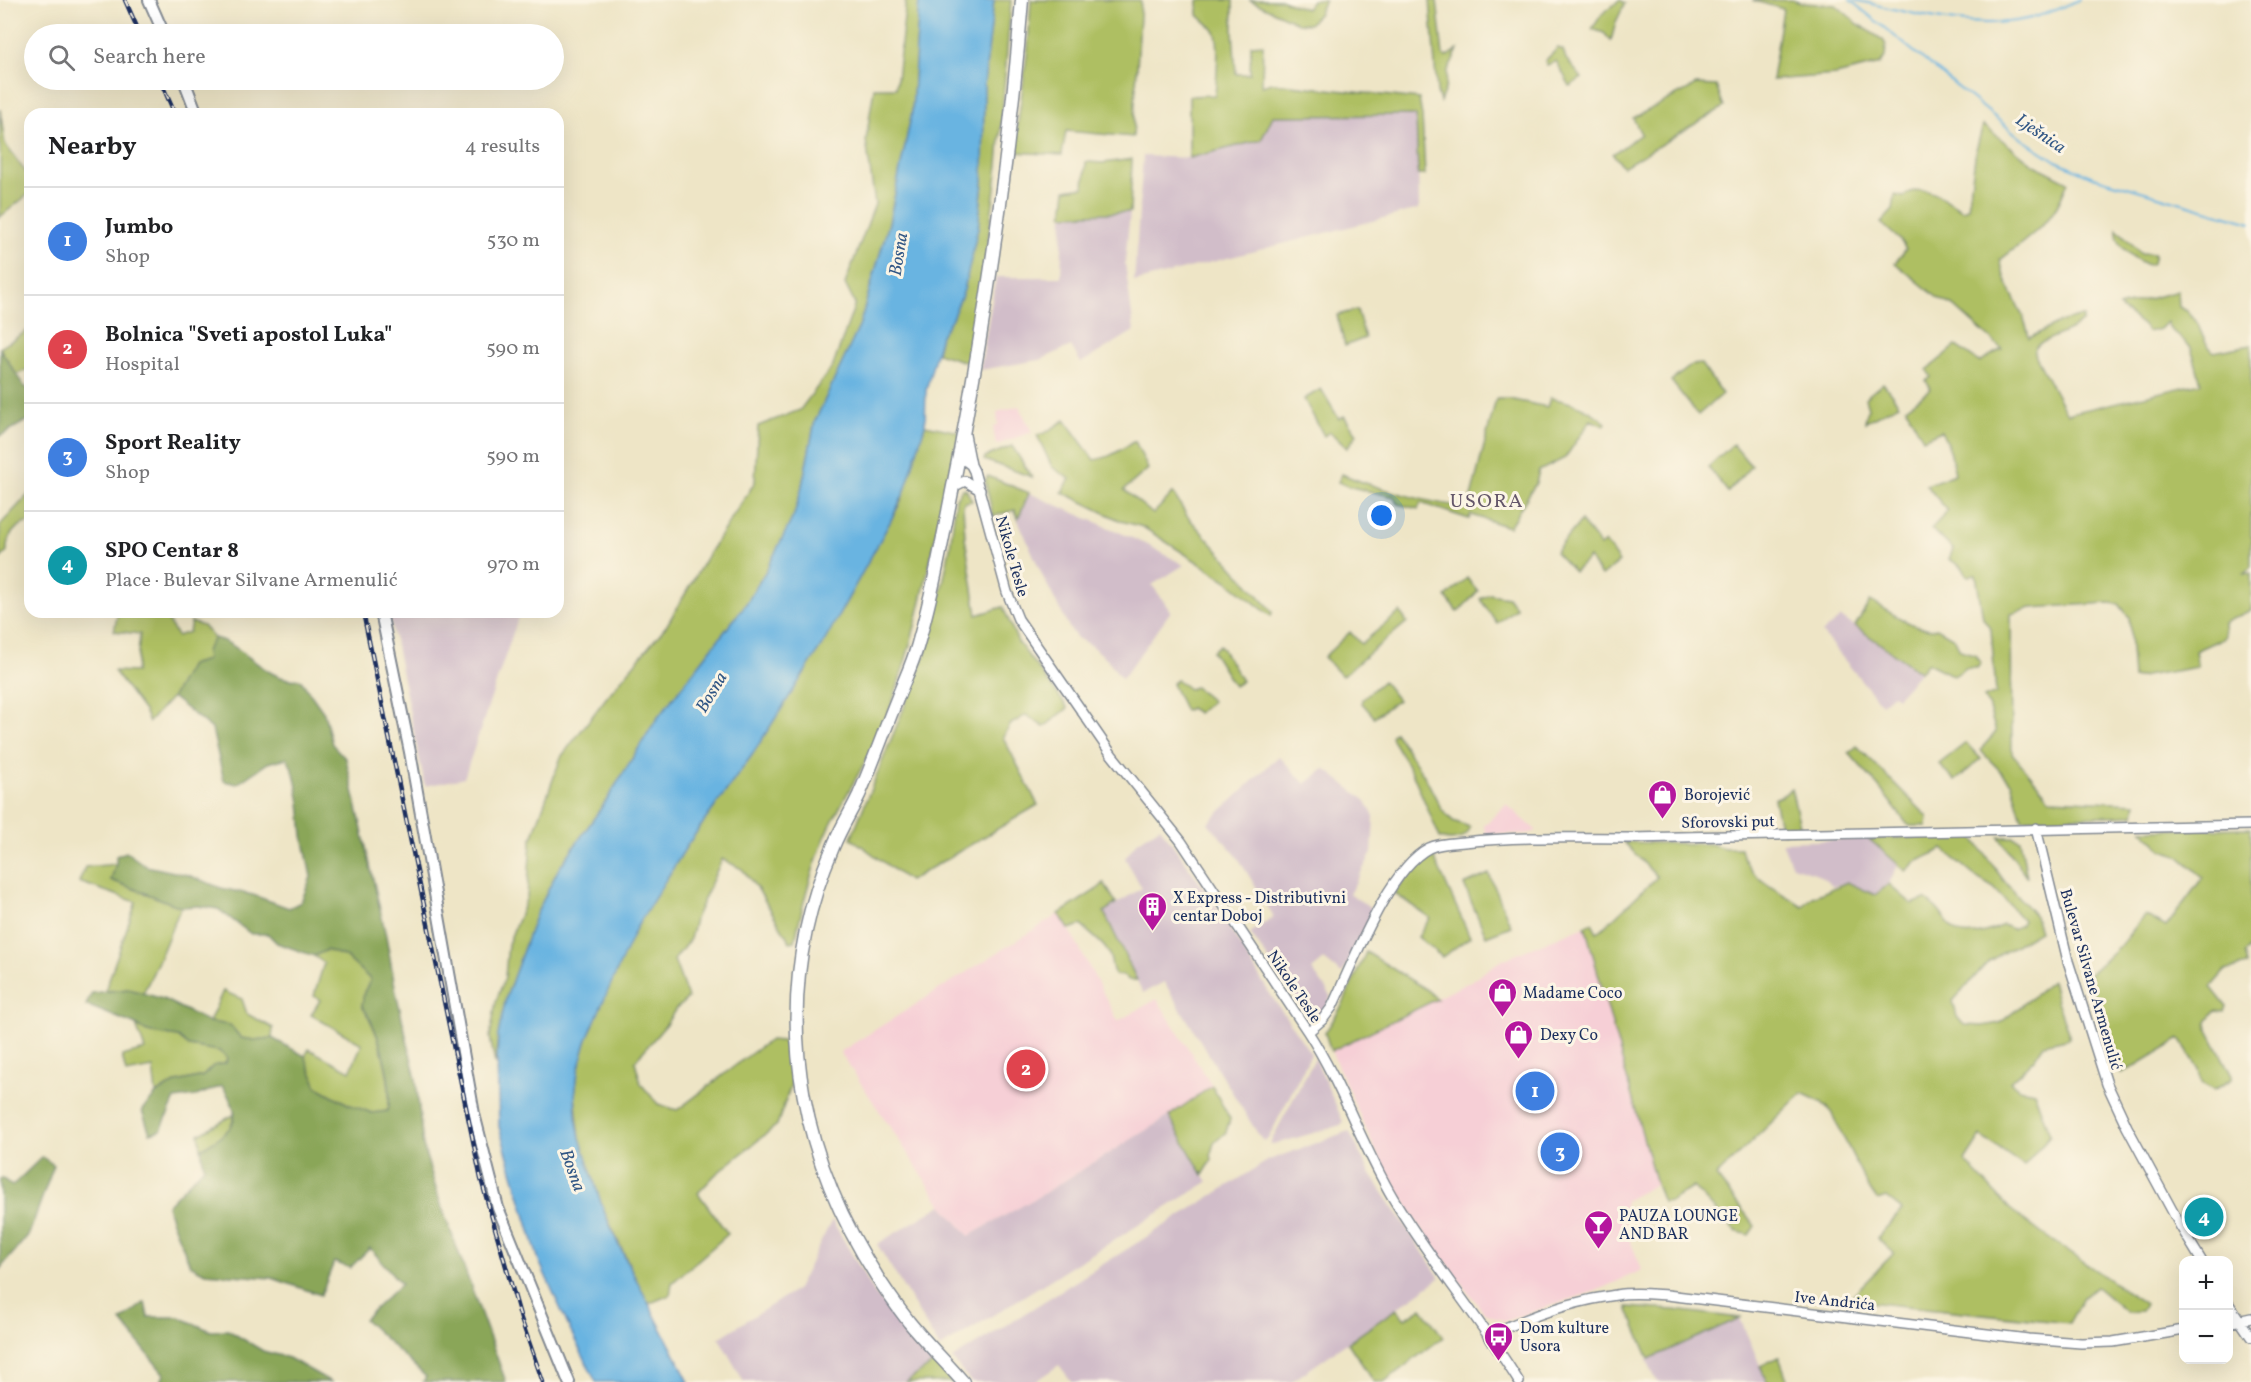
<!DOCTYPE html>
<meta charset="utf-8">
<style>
:root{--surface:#fff;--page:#f2f2f2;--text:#202124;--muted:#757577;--line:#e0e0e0;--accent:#2563eb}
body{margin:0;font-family:Vollkorn,serif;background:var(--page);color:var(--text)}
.controls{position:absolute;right:18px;bottom:18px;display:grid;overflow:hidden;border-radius:12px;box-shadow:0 6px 24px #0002}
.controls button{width:54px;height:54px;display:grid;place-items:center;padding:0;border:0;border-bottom:2px solid var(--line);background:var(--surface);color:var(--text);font:30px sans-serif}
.you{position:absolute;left:1382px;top:516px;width:21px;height:21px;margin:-15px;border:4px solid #fff;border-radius:50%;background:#1a73e8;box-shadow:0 0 0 9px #1a73e833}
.badge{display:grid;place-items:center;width:39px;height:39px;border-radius:50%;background:var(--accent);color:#fff;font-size:20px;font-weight:700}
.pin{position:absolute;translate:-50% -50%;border:3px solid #fff;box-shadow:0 2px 6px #0006}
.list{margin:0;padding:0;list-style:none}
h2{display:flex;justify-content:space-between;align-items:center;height:78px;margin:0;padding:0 24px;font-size:26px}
h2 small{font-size:20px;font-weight:400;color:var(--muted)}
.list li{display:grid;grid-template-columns:39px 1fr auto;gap:18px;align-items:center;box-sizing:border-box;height:108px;padding:0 24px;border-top:2px solid var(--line)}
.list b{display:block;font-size:22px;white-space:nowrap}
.list p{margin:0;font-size:20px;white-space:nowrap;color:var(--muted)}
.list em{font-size:20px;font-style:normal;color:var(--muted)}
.icon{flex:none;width:33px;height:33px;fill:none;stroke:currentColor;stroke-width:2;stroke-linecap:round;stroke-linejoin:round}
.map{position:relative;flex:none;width:2251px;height:1382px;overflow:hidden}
.search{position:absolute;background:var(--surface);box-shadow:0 6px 24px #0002;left:24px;top:24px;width:540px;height:66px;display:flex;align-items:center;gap:15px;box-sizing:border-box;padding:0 21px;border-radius:33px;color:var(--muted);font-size:22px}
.panel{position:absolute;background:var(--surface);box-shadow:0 6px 24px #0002;left:24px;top:108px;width:540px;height:510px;border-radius:18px}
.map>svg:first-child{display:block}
.built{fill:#f6cfd6}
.industrial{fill:#d1bdc9}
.green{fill:#aebf62;stroke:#647760;stroke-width:1.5}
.forest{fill:#8aa658;stroke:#526a5b;stroke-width:1.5}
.water{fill:#69b4e1;stroke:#4272a0;stroke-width:1.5}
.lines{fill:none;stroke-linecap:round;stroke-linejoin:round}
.stream{stroke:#69b4e1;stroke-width:2}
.tertiary-casing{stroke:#848a92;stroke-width:12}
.secondary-casing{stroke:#848a92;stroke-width:14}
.primary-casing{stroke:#848a92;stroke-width:15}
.tertiary{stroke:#fff;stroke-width:9}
.secondary{stroke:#fff;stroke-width:10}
.primary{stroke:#fff;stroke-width:12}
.rail-casing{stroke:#1b2f5e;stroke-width:4.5}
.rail{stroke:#fcf5e5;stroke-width:2;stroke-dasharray:7;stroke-linecap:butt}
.labels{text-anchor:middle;stroke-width:6;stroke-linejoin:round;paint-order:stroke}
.street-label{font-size:16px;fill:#1b2f5e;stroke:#fcf5e5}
.poi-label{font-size:16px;fill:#1b2f5e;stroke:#fcf5e5;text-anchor:start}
.water-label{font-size:18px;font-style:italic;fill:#325785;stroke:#fcf5e5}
.quarter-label{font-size:20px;letter-spacing:1.5px;fill:#65576a;stroke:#fcf5e5}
</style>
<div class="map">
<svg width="2251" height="1382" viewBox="0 0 2251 1382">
<rect width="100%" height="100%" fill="#fcf5e5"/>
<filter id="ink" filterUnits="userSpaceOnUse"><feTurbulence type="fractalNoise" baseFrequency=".0167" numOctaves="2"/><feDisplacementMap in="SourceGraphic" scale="12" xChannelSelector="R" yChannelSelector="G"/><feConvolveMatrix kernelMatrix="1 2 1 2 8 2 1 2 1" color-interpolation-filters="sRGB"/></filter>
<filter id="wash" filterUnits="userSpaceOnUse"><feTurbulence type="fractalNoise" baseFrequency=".008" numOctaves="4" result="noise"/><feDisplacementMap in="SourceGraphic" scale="24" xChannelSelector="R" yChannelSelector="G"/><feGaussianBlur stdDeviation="1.35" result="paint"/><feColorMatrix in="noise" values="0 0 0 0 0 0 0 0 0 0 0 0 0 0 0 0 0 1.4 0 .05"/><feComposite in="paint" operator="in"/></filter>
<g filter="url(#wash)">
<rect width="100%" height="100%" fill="#eee5c6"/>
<path class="built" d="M1019 406 1032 432 996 445 993 427 998 425 997 412Z
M1506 804 1537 831 1527 834H1485L1484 826Z
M1059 914 1069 929 1118 1021 1157 999 1212 1086 1169 1116 1043 1194 969 1236 942 1205 840 1052Z
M1585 926 1656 1184 1625 1201 1626 1230 1642 1270 1596 1291 1505 1321 1484 1313 1416 1221 1377 1154 1331 1051 1471 981 1500 961Z"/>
<path class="industrial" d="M1417 115 1419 209 1134 282 1143 156 1189 158 1272 116Z
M1130 212 1125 263 1134 331 1081 363 1071 346 1040 360 980 370 996 277H1061L1063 215Z
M1029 493 1146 544 1184 565 1152 585 1171 611 1122 679 1106 658 1092 646 1077 638 1070 629 1043 577 1018 520Z
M389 612H520L464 778 425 786Z
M1841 617 1920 672 1897 697 1893 694 1881 704 1822 633Z
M1279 756 1305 784 1325 769 1366 801 1374 817 1372 853 1349 894 1375 910 1342 974 1324 960 1312 970 1331 996 1326 1008 1311 1020 1250 933 1274 917 1237 856 1208 823Z
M1160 827 1212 900 1270 994 1311 1054 1268 1139 1265 1141 1261 1139 1164 982 1143 993 1103 912 1142 888 1125 858 1136 843Z
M1869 839 1898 865 1889 884 1876 895 1847 882 1833 886 1815 873 1792 866 1782 842Z
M1315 1058 1343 1122 1341 1125 1272 1145 1270 1143Z
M1169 1116 1208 1182 940 1348 877 1244 942 1205 969 1236 1043 1194Z
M1349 1131 1370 1173 1440 1278 1291 1382H1072L1059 1365 1034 1382H971L952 1359 1269 1160Z
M832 1220 875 1294 937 1361 906 1382H744L719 1338 797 1289Z
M1740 1318 1767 1382H1657L1647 1360Z"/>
<path class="green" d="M906 0H919L912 112 889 223 859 327 815 421 801 491 794 515 767 569 746 604 656 720 606 801 558 870 535 917 506 998 498 1035 495 1064 490 1037 496 1001 505 977 508 944 527 897 531 841 561 757 606 698 667 625 709 553 755 482 758 426 800 410 833 366 855 304 845 284 875 204 866 140 874 88H896Z
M994 0H1011L998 165 972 364 937 353 941 335 952 318 964 290 978 228 983 182 984 84Z
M1031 0H1141L1133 137 1066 131 1062 155 1014 152 1028 47Z
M1198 0H1233V31L1236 74H1250L1251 45 1263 44 1262 86 1272 83 1419 99 1422 116 1425 175H1418L1416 115 1273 116 1261 140 1189 158V96L1215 95C1216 82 1221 43 1215 32 1212 26 1203 21 1198 15Z
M1249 0H1282L1306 9 1312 0H1325L1319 13 1309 24 1298 23Z
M1430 0H1437L1443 55 1446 57 1458 50 1447 72 1446 86 1440 102 1437 92Z
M1620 0 1625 3 1616 22 1611 41 1604 33 1592 29 1602 14Z
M1752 0H1792L1801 3 1836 5 1858 24 1883 40 1886 45 1885 57 1880 64 1836 75 1772 80 1783 9Z
M1558 48 1563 50 1566 59 1582 78 1570 86 1556 61 1547 65 1545 61Z
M1696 85 1716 86 1724 107 1623 167 1613 154 1641 134 1633 118Z
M0 109 5 144 30 178V193L0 217Z
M1983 125 2033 164 2068 182C2064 191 2061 200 2056 208 2043 229 2019 245 2000 260 2003 267 2002 273 2005 279 2013 299 2026 316 2029 338L2063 321 2083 316V321L2074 328 2038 344 2034 349 2036 357 2067 414 2201 383 2191 347 2170 329 2167 322 2160 329 2148 332C2138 317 2131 319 2119 307L2178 291 2179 307C2203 316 2197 338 2214 352L2251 345V567L2244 574 2251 573V610L2224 623 2225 637 2195 651 2198 667 2133 678 2129 617 2119 604 2108 603 2031 608 2011 614 2012 753 2050 799 2136 803 2134 815 2022 819 2011 782 1980 750 1996 732 1988 705 1984 698 1996 693 1991 629 1983 618 1976 575 1968 576 1962 567 1949 559 1953 549 1931 529 1948 511 1926 485 1955 474 1950 450 1941 431 1923 439 1906 408 1931 389 1926 381 1931 377 1927 370 1956 346 1979 362 2002 349 1954 306 1938 298 1895 263 1906 249 1900 240 1881 223 1893 210 1895 195 1904 197C1922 179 1946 200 1962 210L1968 208 1976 150Z
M1132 159 1130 212 1063 215 1066 190 1084 187 1086 162 1104 163Z
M2117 229 2141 253 2155 254 2153 263 2147 265C2133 258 2115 247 2117 229Z
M1357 310 1365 338 1345 346 1337 315Z
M30 329V368L16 375 0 348Z
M1701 364 1722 394 1698 415 1671 381 1692 365Z
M1883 383 1899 404 1865 422 1868 408 1865 398Z
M1321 389 1339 419 1344 416 1357 434 1347 448 1330 432 1324 436 1304 399Z
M1550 398C1572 402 1589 408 1606 423L1604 426 1591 420 1565 458 1539 471 1536 483 1509 527 1471 515 1469 519 1421 503 1418 509 1398 504 1394 497 1347 486 1338 482 1342 474C1367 485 1444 509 1469 505L1496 399H1509L1547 407Z
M1065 420 1094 460C1115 456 1117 451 1135 441L1148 469 1124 490 1153 514 1173 493 1187 516 1268 606 1272 612 1271 616 1227 581 1143 527 1121 521 1062 492 1070 479 1052 467 1037 435 1045 433Z
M925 425 960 432C935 524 923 616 891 706 876 747 851 785 831 824 813 861 803 901 795 941L790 942 759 891 742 869 722 859 695 919 690 939 674 960 688 998 675 1010 665 1026 635 1061 641 1084 658 1104 677 1110C709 1087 738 1062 770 1040L782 1041 788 1047 792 1082 777 1125 715 1175 698 1193 728 1234 672 1283 670 1295 648 1304 603 1209 580 1138 575 1095 578 1071 586 1042 620 960 636 928 688 844 752 755 839 615 901 502Z
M1733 444 1751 466 1728 492 1708 467Z
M1012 446 1032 477 984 460 985 457Z
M988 476 1029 493 1018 519 1015 510 993 516 985 481Z
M962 489H966L972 501 966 502 963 505 965 537 977 615 1003 607 1018 642 1068 708 1044 727 1026 715 1011 724 1003 737 1038 805 909 881 851 838 923 661 939 603 950 548 956 498Z
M30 493V522C15 525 6 537 7 552L0 559V525Z
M1581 521 1600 546 1605 542 1619 562 1601 576 1589 558 1574 572 1555 552Z
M1467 578 1478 591 1458 612 1446 597Z
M1489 594 1508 597 1516 608 1497 623 1480 599Z
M1870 601C1887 610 1918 633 1937 628L1954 638 1960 650 1976 655 1981 663 1977 668H1966L1954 676 1928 663 1920 672 1855 626Z
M118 612H163L177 636 189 632 191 622 203 626 214 638 206 651 207 660 190 665 172 697 149 722 144 711 114 671 136 672 140 634 114 631Z
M1400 612 1407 622 1342 676 1324 657 1350 632 1361 644Z
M1220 645 1242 681 1234 686 1212 651Z
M1177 680 1189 689 1195 687 1212 701 1198 713 1190 708 1185 711 1172 684Z
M1383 681 1398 700 1374 717 1362 703V699Z
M1395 732 1425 777 1442 810 1453 821 1470 827C1467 840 1452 842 1440 838L1412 772 1392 740 1391 736Z
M1966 743 1981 759 1955 781 1939 764Z
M1857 746 1928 817 1927 826H1910L1907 824 1878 786 1849 753Z
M1791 788 1801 830 1781 832 1774 799 1785 794Z
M2251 828V946L2244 953 2247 965 2225 971 2211 987 2226 1006 2224 1012 2215 1011 2207 1022 2208 1030 2232 1076V1079L2214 1090 2201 1083 2199 1069 2180 1039 2122 1074 2120 1065 2113 1052 2088 976 2119 947 2145 915 2166 927 2203 877 2179 856 2163 850 2142 830Z
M1971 835 2002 878 2035 916 2040 931 1989 961 1953 1001 1957 1017 1964 1025 1982 1026 2000 1023 2052 981 2057 1001 2070 1038 2044 1044 2034 1059 2010 1082 2019 1089 2034 1092 2050 1135 2024 1166 1981 1136 1965 1161 2010 1209 2041 1233 2145 1304 2141 1311 2126 1312 2096 1287 2083 1298 2069 1323 1848 1300 1894 1253 1877 1238 1902 1210 1886 1197 1877 1200 1868 1187 1830 1110 1821 1102 1802 1093 1716 1176 1755 1226 1749 1235 1735 1231 1693 1187 1671 1201 1663 1202 1656 1184 1585 926 1592 923 1597 932 1601 930 1657 877 1624 842 1711 844 1724 848H1741C1745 877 1780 892 1803 906L1813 897 1847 882 1875 895 1889 884 1912 904 1925 899C1943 911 1941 917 1954 930 1964 940 1992 931 2003 925L2012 929 2020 926 2023 920 1994 888 1977 878 1943 849 1916 862 1906 871 1869 839Z
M1999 837H2013L2020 840 2027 877Z
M1432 853 1470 937 1442 957 1418 937 1430 918 1394 893 1422 859Z
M116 864 111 880 181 907C168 936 158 965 143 993L129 989 105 991 136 902 79 882 85 867Z
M1489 874 1511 926 1486 936 1464 885Z
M1104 883 1116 903 1104 912 1137 980H1129L1122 975H1115C1111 968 1112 960 1108 952 1102 941 1089 934 1081 925L1069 929 1059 914 1099 888Z
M327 950 346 957 371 980 364 992 362 1006C379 1030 393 1082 388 1111L372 1113 348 1104 317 1087 305 1056 309 1049 350 1071 362 1044 311 1015 320 1000 314 996 324 963 314 956Z
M1366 952 1427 990 1437 999 1331 1051 1325 1033 1342 1006Z
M223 991 242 999 247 1014 273 1028 272 1038 254 1040 241 1038 230 1025 209 1022Z
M136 1025 147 1032 178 1037 189 1046 219 1051 227 1058 226 1063 213 1066 203 1076 177 1082 156 1094 153 1068 126 1073 122 1056 145 1050Z
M1212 1086 1230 1119 1226 1132 1214 1143 1211 1153 1212 1160 1203 1175 1169 1116Z
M235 1114 229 1132 201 1149 199 1134Z
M1627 1307 1674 1310 1740 1318 1649 1359Z
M1422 1308 1443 1337 1384 1382H1374L1348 1343 1396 1309 1405 1319Z
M1779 1357 1788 1382H1767L1760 1366Z
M937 1361 954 1382H906Z"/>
<path class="forest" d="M0 349 24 386 30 390V421H26L0 436Z
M214 638C243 643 267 684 300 679L324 713 332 744 346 759 386 936 396 992 416 1079 423 1146 440 1202 506 1382H423L426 1377 364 1319 401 1284 370 1248 350 1268 334 1262 321 1295 272 1278 205 1273 190 1265C183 1244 171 1226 167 1205L204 1167 201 1149C232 1130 247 1121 222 1086L196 1096 175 1099 161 1130 150 1133 142 1111 156 1094 177 1082 203 1076 213 1066 226 1063 227 1058 219 1051 189 1046 178 1037 147 1032 136 1025 86 1005 92 993 129 989 163 999 209 1022 230 1025 241 1038 254 1040 272 1038 305 1056 317 1087 348 1104 372 1113 388 1111C394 1083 379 1029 362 1006L364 992 371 980 346 957 327 950 314 956 277 943 268 934H251L218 909 198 906 181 907 111 880 116 864V856L126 852 146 866 188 875 221 888 253 895 289 908 301 902 311 877 303 836 300 802 294 773 287 758 268 763 237 784 224 781 212 729 172 697 190 665 207 660 206 651Z
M42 1157 54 1165 29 1234 0 1269V1179L2 1178 12 1186Z
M145 1302 148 1317H179L211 1331 228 1330 263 1351 289 1358 331 1382H161L164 1374 121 1321Z"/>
<path class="water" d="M919 0H994L984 84 983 182 978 228 964 290 952 318 941 335 926 390 925 425 905 491 890 522 824 642 752 755 688 844 636 928 602 1004 586 1042 578 1071 575 1095 576 1117 580 1138 603 1209 617 1242 689 1382H596L571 1332 539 1261 499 1127 497 1059 498 1035 506 998 535 917 558 870 606 801 656 720 746 604 767 569 794 515 801 491 815 421 859 327 889 223 912 112Z"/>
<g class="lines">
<path class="stream" d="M1850 0 2022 139 2056 161 2093 177 2251 223
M1855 0C1911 13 1969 31 2027 19 2045 15 2063 7 2079 0"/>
</g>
</g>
<g filter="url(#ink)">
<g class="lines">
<defs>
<path id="tertiary" d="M965 435 971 465
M959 456 971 465 974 471 1007 592 1018 619 1112 755 1181 841 1308 1032C1342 1085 1361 1144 1393 1198 1431 1262 1480 1318 1519 1382
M953 487 965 481 980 490
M2036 828 2068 961 2107 1084 2127 1127 2181 1227 2201 1260
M1308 1032 1323 1019 1332 1007C1352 965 1388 869 1429 848 1439 843 1452 843 1464 842 1519 836 1575 838 1631 838 1838 835 2044 828 2251 825
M2228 1303 2251 1337
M2228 1323 2251 1318
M1488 1336C1527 1317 1573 1301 1616 1295 1633 1292 1650 1294 1667 1295L2028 1339 2081 1343 2113 1342 2184 1330"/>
<path id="secondary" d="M149 0 164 34
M184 80 197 114
M381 612 410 752 474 1114 498 1208 569 1382"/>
<path id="primary" d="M963 1382C946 1362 926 1343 909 1322 801 1182 761 1014 833 847 840 829 851 812 859 795 873 763 884 731 897 699 904 681 913 663 918 644 936 581 947 515 960 451 988 302 1010 151 1022 0"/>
</defs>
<use href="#tertiary" class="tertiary-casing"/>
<use href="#secondary" class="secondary-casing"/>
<use href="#primary" class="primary-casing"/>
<use href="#tertiary" class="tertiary"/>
<use href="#secondary" class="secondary"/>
<use href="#primary" class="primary"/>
<defs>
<path id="rail" d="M125 0 140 34
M160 80 175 114
M363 612 481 1179 521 1319 543 1382"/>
</defs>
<use href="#rail" class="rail-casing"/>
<use href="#rail" class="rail"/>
</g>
</g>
<defs>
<symbol id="shop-pin" viewBox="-11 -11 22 30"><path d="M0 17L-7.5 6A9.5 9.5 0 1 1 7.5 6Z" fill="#b5179e" stroke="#fcf5e5"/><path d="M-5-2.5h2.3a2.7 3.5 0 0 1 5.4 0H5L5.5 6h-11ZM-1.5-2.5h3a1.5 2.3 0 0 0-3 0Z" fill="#fff"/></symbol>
<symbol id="building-pin" viewBox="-11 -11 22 30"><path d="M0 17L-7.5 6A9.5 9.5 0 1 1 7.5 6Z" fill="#b5179e" stroke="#fcf5e5"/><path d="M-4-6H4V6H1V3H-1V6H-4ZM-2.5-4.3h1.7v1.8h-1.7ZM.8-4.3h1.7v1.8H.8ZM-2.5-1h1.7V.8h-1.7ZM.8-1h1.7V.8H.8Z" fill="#fff"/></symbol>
<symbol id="bar-pin" viewBox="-11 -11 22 30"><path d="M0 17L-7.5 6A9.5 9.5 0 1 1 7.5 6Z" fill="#b5179e" stroke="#fcf5e5"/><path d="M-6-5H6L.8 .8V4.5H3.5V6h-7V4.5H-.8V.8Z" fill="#fff"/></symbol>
<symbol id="bus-pin" viewBox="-11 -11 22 30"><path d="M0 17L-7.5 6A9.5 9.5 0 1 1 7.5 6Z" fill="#b5179e" stroke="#fcf5e5"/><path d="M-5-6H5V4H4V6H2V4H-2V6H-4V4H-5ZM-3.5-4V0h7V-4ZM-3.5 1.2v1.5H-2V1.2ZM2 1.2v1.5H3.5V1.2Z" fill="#fff"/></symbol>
</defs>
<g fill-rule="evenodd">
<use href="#shop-pin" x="1646" y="778" width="33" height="45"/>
<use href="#building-pin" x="1136" y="890" width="33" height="45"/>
<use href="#shop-pin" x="1486" y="976" width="33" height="45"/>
<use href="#shop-pin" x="1502" y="1018" width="33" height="45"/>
<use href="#bar-pin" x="1582" y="1208" width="33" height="45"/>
<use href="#bus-pin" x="1482" y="1320" width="33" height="45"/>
</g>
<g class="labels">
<g class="street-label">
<text transform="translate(1013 556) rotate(74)" y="6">Nikole Tesle</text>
<text transform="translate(1728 821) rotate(-1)" y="6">Sforovski put</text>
<text transform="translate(2092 979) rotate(74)" y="6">Bulevar Silvane Armenulić</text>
<text transform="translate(1295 986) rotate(56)" y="6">Nikole Tesle</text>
<text transform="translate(1835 1300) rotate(6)" y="6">Ive Andrića</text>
</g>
<g class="poi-label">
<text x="1684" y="800">Borojević</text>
<text x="1173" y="903">X Express - Distributivni<tspan x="1173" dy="18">centar Doboj</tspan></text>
<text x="1523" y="998">Madame Coco</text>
<text x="1540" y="1040">Dexy Co</text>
<text x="1619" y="1221">PAUZA LOUNGE<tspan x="1619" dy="18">AND BAR</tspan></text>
<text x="1520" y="1333">Dom kulture<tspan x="1520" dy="18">Usora</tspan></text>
</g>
<g class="water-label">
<text transform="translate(2041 133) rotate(34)" y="6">Lješnica</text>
<text transform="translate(898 254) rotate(-81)" y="6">Bosna</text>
<text transform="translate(711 692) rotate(-59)" y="6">Bosna</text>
<text transform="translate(573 1170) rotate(70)" y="6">Bosna</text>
</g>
<g class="quarter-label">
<text x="1487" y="507">USORA</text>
</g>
</g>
</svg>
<div class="controls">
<button>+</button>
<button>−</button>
</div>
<div class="you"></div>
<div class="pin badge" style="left:1535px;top:1091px;background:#3f7fe0">1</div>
<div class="pin badge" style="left:1026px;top:1069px;background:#e0444e">2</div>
<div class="pin badge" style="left:1560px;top:1152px;background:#3f7fe0">3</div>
<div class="pin badge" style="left:2204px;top:1217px;background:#0f9aa8">4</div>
<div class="search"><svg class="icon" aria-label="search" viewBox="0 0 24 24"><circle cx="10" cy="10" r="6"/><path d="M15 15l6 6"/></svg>Search here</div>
<section class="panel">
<h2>Nearby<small>4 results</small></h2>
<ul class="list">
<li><span class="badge" style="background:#3f7fe0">1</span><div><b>Jumbo</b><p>Shop</p></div><em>530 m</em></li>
<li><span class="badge" style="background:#e0444e">2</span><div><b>Bolnica &quot;Sveti apostol Luka&quot;</b><p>Hospital</p></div><em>590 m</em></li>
<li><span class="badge" style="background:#3f7fe0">3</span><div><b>Sport Reality</b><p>Shop</p></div><em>590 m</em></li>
<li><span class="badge" style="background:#0f9aa8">4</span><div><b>SPO Centar 8</b><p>Place · Bulevar Silvane Armenulić</p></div><em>970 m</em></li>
</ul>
</section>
</div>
